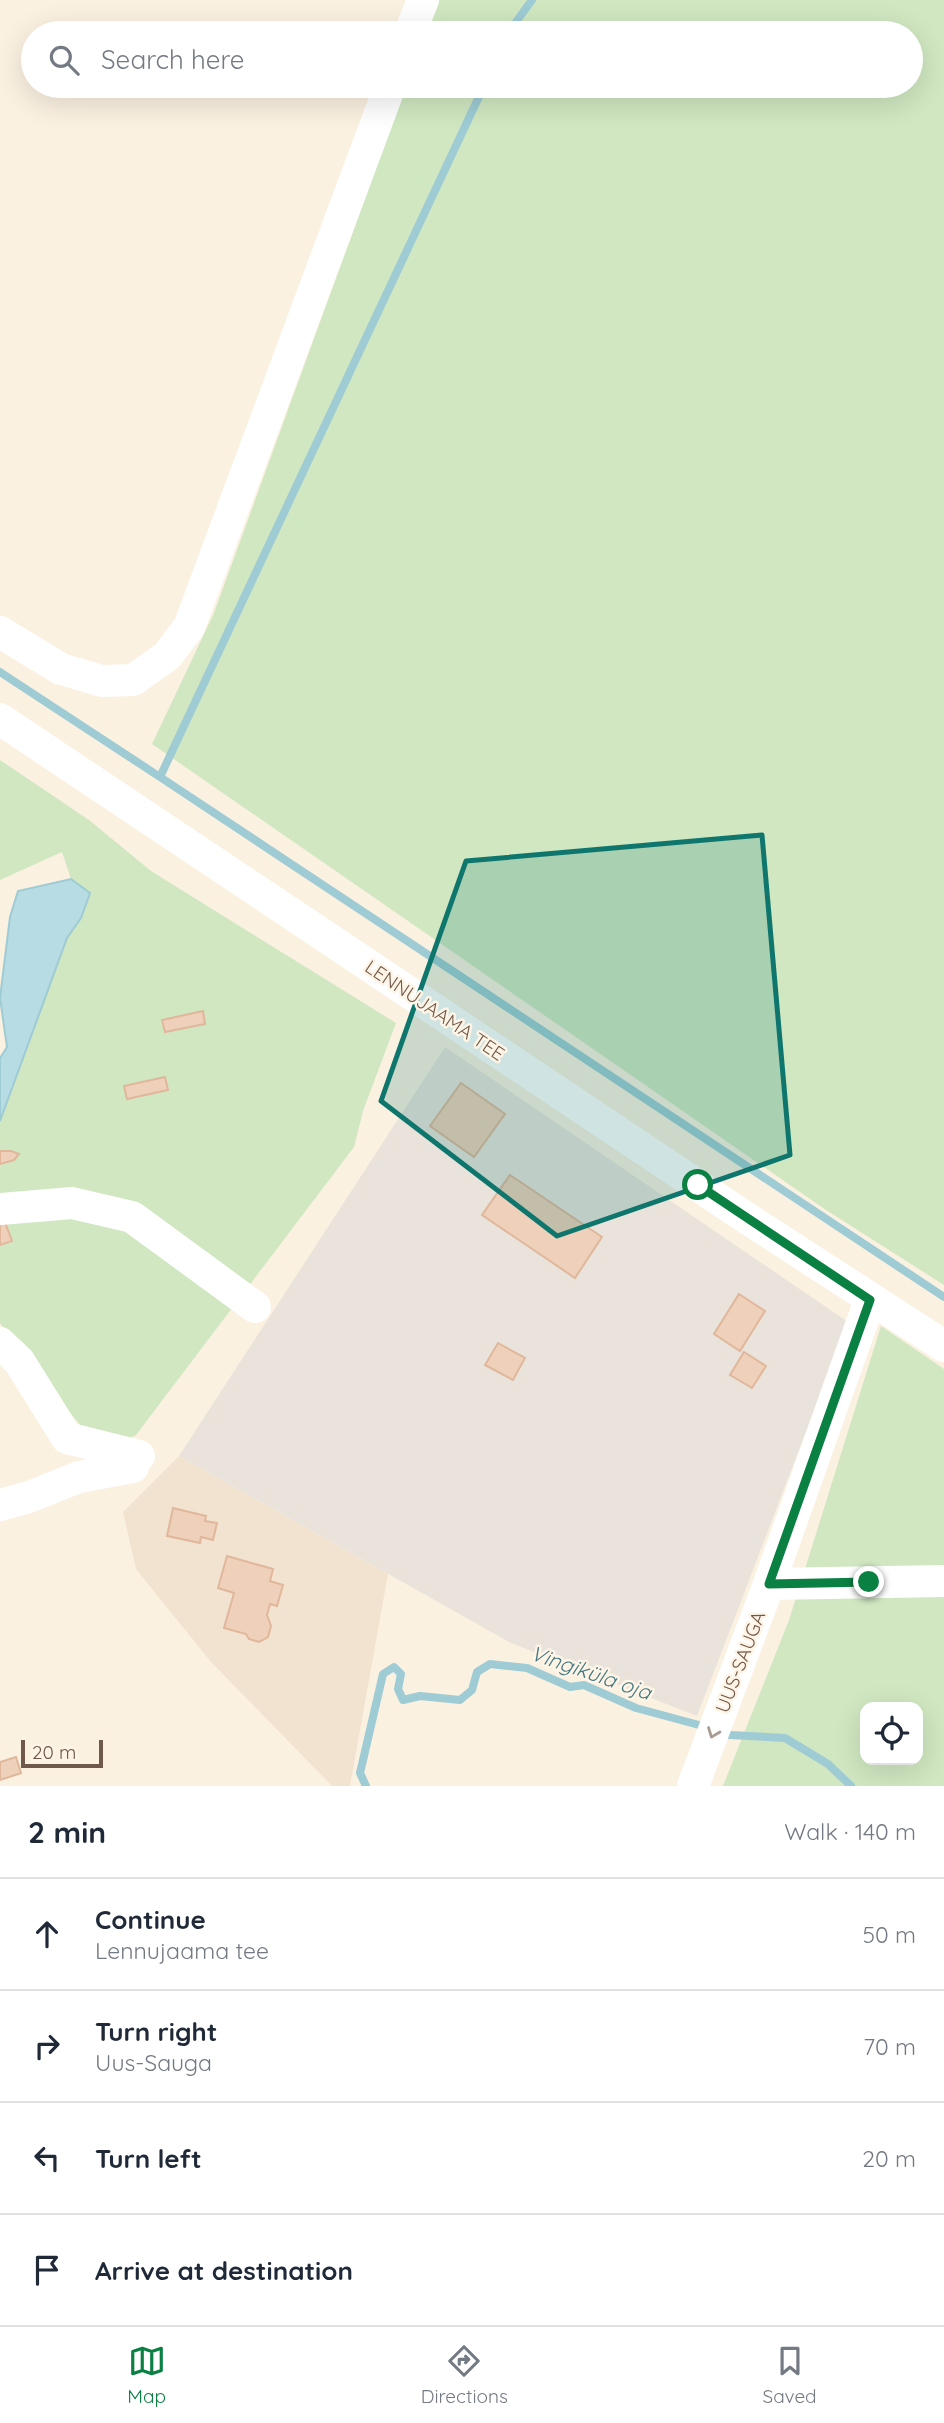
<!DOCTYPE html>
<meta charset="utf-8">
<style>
:root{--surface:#fff;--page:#f2f2f3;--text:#1f2937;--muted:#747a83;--line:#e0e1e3;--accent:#0b8043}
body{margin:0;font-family:Quicksand,sans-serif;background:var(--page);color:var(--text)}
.controls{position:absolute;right:21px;bottom:21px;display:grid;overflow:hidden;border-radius:14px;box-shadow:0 7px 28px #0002}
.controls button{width:63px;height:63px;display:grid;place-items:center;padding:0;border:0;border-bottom:2px solid var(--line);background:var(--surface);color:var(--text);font:35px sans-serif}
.scale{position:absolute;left:21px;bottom:18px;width:82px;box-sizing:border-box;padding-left:7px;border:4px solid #70584a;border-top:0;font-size:19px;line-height:24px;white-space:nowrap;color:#70584a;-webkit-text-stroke:5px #fef5e7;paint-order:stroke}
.stop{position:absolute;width:21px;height:21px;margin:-16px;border:5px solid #0b8043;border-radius:50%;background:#fff}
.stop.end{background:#0b8043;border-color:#fff;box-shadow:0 2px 7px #0008}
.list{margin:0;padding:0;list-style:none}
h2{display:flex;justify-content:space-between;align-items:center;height:91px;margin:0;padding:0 28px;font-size:30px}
h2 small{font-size:23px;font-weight:400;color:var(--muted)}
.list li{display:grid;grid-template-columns:46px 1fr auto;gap:21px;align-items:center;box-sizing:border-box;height:112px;padding:0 28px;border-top:2px solid var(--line)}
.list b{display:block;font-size:26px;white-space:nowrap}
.list p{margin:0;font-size:23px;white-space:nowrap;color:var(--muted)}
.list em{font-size:23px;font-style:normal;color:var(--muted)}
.icon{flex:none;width:38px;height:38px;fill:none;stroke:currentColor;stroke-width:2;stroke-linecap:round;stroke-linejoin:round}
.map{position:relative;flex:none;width:944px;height:1786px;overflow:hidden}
.search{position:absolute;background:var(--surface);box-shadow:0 7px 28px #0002;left:21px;right:21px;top:21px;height:77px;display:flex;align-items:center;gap:18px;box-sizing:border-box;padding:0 24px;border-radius:38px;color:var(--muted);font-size:26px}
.sheet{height:539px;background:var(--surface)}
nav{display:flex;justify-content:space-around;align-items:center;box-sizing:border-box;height:98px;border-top:2px solid var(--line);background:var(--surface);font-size:19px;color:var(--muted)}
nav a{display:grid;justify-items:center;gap:4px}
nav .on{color:var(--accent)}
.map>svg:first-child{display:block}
.residential{fill:#f2e3d0}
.industrial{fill:#eae3dc}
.green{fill:#d0e7c1;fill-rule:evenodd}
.water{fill:#b7dce3;stroke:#9ecbd4;stroke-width:2}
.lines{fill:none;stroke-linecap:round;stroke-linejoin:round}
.stream{stroke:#9ecbd4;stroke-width:8}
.building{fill:#efd0ba;stroke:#e0b79b;stroke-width:2}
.minor{stroke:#fff;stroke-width:32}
.oneway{stroke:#a99b92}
.route{stroke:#0b8043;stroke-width:9}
.marked{fill:#0f766e;fill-opacity:0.2;stroke:#0f766e;stroke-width:5;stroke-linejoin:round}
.labels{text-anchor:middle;stroke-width:5;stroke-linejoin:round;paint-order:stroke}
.street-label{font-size:19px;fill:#70584a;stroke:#fef5e7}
.water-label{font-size:21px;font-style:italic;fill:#457883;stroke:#fef5e7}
</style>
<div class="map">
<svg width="944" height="1786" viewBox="0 0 944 1786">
<rect width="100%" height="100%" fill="#fbf1e1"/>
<path class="residential" d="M179 1456 388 1574 350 1786H332L211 1662 136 1569 123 1512Z"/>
<path class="industrial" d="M445 1047 848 1322 697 1716 511 1643 179 1456Z"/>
<path class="green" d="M437 0H944V1285L826 1210 152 744 214 613 406 86H911V33H425Z
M0 760 89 820 151 871 396 1023 363 1111 354 1147 136 1435 103 1452 29 1364 0 1323V1121L67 938 81 918 90 893 71 879 62 852 0 880Z
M881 1326 944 1369V1786H723L789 1620ZM865 1707H918V1760H865Z"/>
<path class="water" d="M71 879 90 893 81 918 67 938 0 1121V1058L7 1047 0 998 10 917 18 891Z"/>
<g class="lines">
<path class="stream" d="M508 33 532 0
M484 86 160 777 944 1297
M0 672 160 777
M730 1735 785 1738 828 1764 851 1786
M366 1786 360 1773 383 1674 394 1667 401 1674 398 1689 403 1700 420 1696 460 1700 472 1690 477 1672 490 1664 527 1668 570 1687 584 1685 636 1708 699 1725"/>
</g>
<path class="building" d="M203 1011 205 1024 165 1032 162 1020Z
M165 1077 168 1090 127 1099 124 1086Z
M461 1083 505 1114 474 1157 430 1126Z
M0 1151H11L19 1154 14 1160 0 1164Z
M510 1175 602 1237 575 1278 482 1215Z
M3 1217 12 1241 0 1245V1218Z
M739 1294 765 1311 740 1351 714 1334Z
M498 1343 525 1358 513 1380 485 1365Z
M744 1352 766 1366 752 1388 730 1375Z
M173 1508 206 1516 205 1521 217 1523 213 1540 201 1537 200 1543 167 1536Z
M227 1556 273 1569 270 1581 283 1585 277 1606 270 1604 267 1615 271 1626 268 1637 259 1642 249 1639 246 1634 224 1628 234 1593 218 1588Z
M16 1757 21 1773 0 1780V1762Z"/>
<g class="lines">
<path class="minor" d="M410 33 423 0
M0 632 61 669 102 681 133 680 167 656 189 627 390 86
M0 719 742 1215 944 1346
M0 1209 72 1203 132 1217 255 1307
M0 1343 19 1361 67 1438 139 1456
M0 1505 29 1497 79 1477 133 1467
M769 1584 944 1581
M693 1786 769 1584 870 1300"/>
</g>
<defs><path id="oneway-chevron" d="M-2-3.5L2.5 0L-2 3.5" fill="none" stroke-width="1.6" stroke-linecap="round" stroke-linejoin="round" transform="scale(1.75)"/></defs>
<use class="oneway" href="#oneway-chevron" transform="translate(713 1733) rotate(111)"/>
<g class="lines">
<path class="route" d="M698 1185 870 1300 769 1584 869 1582"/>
</g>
<path class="marked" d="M762 835 790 1155 557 1236 381 1101 466 861Z"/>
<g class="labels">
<g class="street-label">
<text transform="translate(435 1010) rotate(34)" y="7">LENNUJAAMA TEE</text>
<text transform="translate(740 1662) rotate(-69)" y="7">UUS-SAUGA</text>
</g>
<g class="water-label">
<text transform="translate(591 1673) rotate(19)" y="7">Vingiküla oja</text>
</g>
</g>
</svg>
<div class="controls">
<button><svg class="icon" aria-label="locate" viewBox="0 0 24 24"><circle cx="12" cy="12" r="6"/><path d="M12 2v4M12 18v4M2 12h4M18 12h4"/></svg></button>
</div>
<div class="scale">20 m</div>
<div class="stop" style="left:698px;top:1185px"></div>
<div class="stop end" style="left:869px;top:1582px"></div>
<div class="search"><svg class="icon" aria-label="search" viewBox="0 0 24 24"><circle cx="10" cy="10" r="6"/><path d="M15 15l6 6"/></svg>Search here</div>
</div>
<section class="sheet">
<h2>2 min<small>Walk · 140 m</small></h2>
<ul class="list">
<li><svg class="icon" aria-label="ahead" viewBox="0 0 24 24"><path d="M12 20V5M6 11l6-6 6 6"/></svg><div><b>Continue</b><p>Lennujaama tee</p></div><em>50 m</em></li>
<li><svg class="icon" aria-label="right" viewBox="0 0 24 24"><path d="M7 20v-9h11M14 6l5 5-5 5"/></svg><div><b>Turn right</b><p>Uus-Sauga</p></div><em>70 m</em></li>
<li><svg class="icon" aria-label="left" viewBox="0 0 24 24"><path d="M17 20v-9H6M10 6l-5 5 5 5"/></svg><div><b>Turn left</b></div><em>20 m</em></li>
<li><svg class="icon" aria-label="arrive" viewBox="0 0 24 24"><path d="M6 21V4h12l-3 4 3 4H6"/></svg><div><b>Arrive at destination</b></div></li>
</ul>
</section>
<nav>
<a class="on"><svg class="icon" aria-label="map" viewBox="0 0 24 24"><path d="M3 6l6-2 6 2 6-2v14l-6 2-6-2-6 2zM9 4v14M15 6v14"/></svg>Map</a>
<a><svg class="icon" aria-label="directions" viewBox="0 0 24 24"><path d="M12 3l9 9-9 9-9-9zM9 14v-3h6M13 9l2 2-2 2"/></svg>Directions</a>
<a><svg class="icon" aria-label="saved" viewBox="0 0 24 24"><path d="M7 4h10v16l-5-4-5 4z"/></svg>Saved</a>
</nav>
